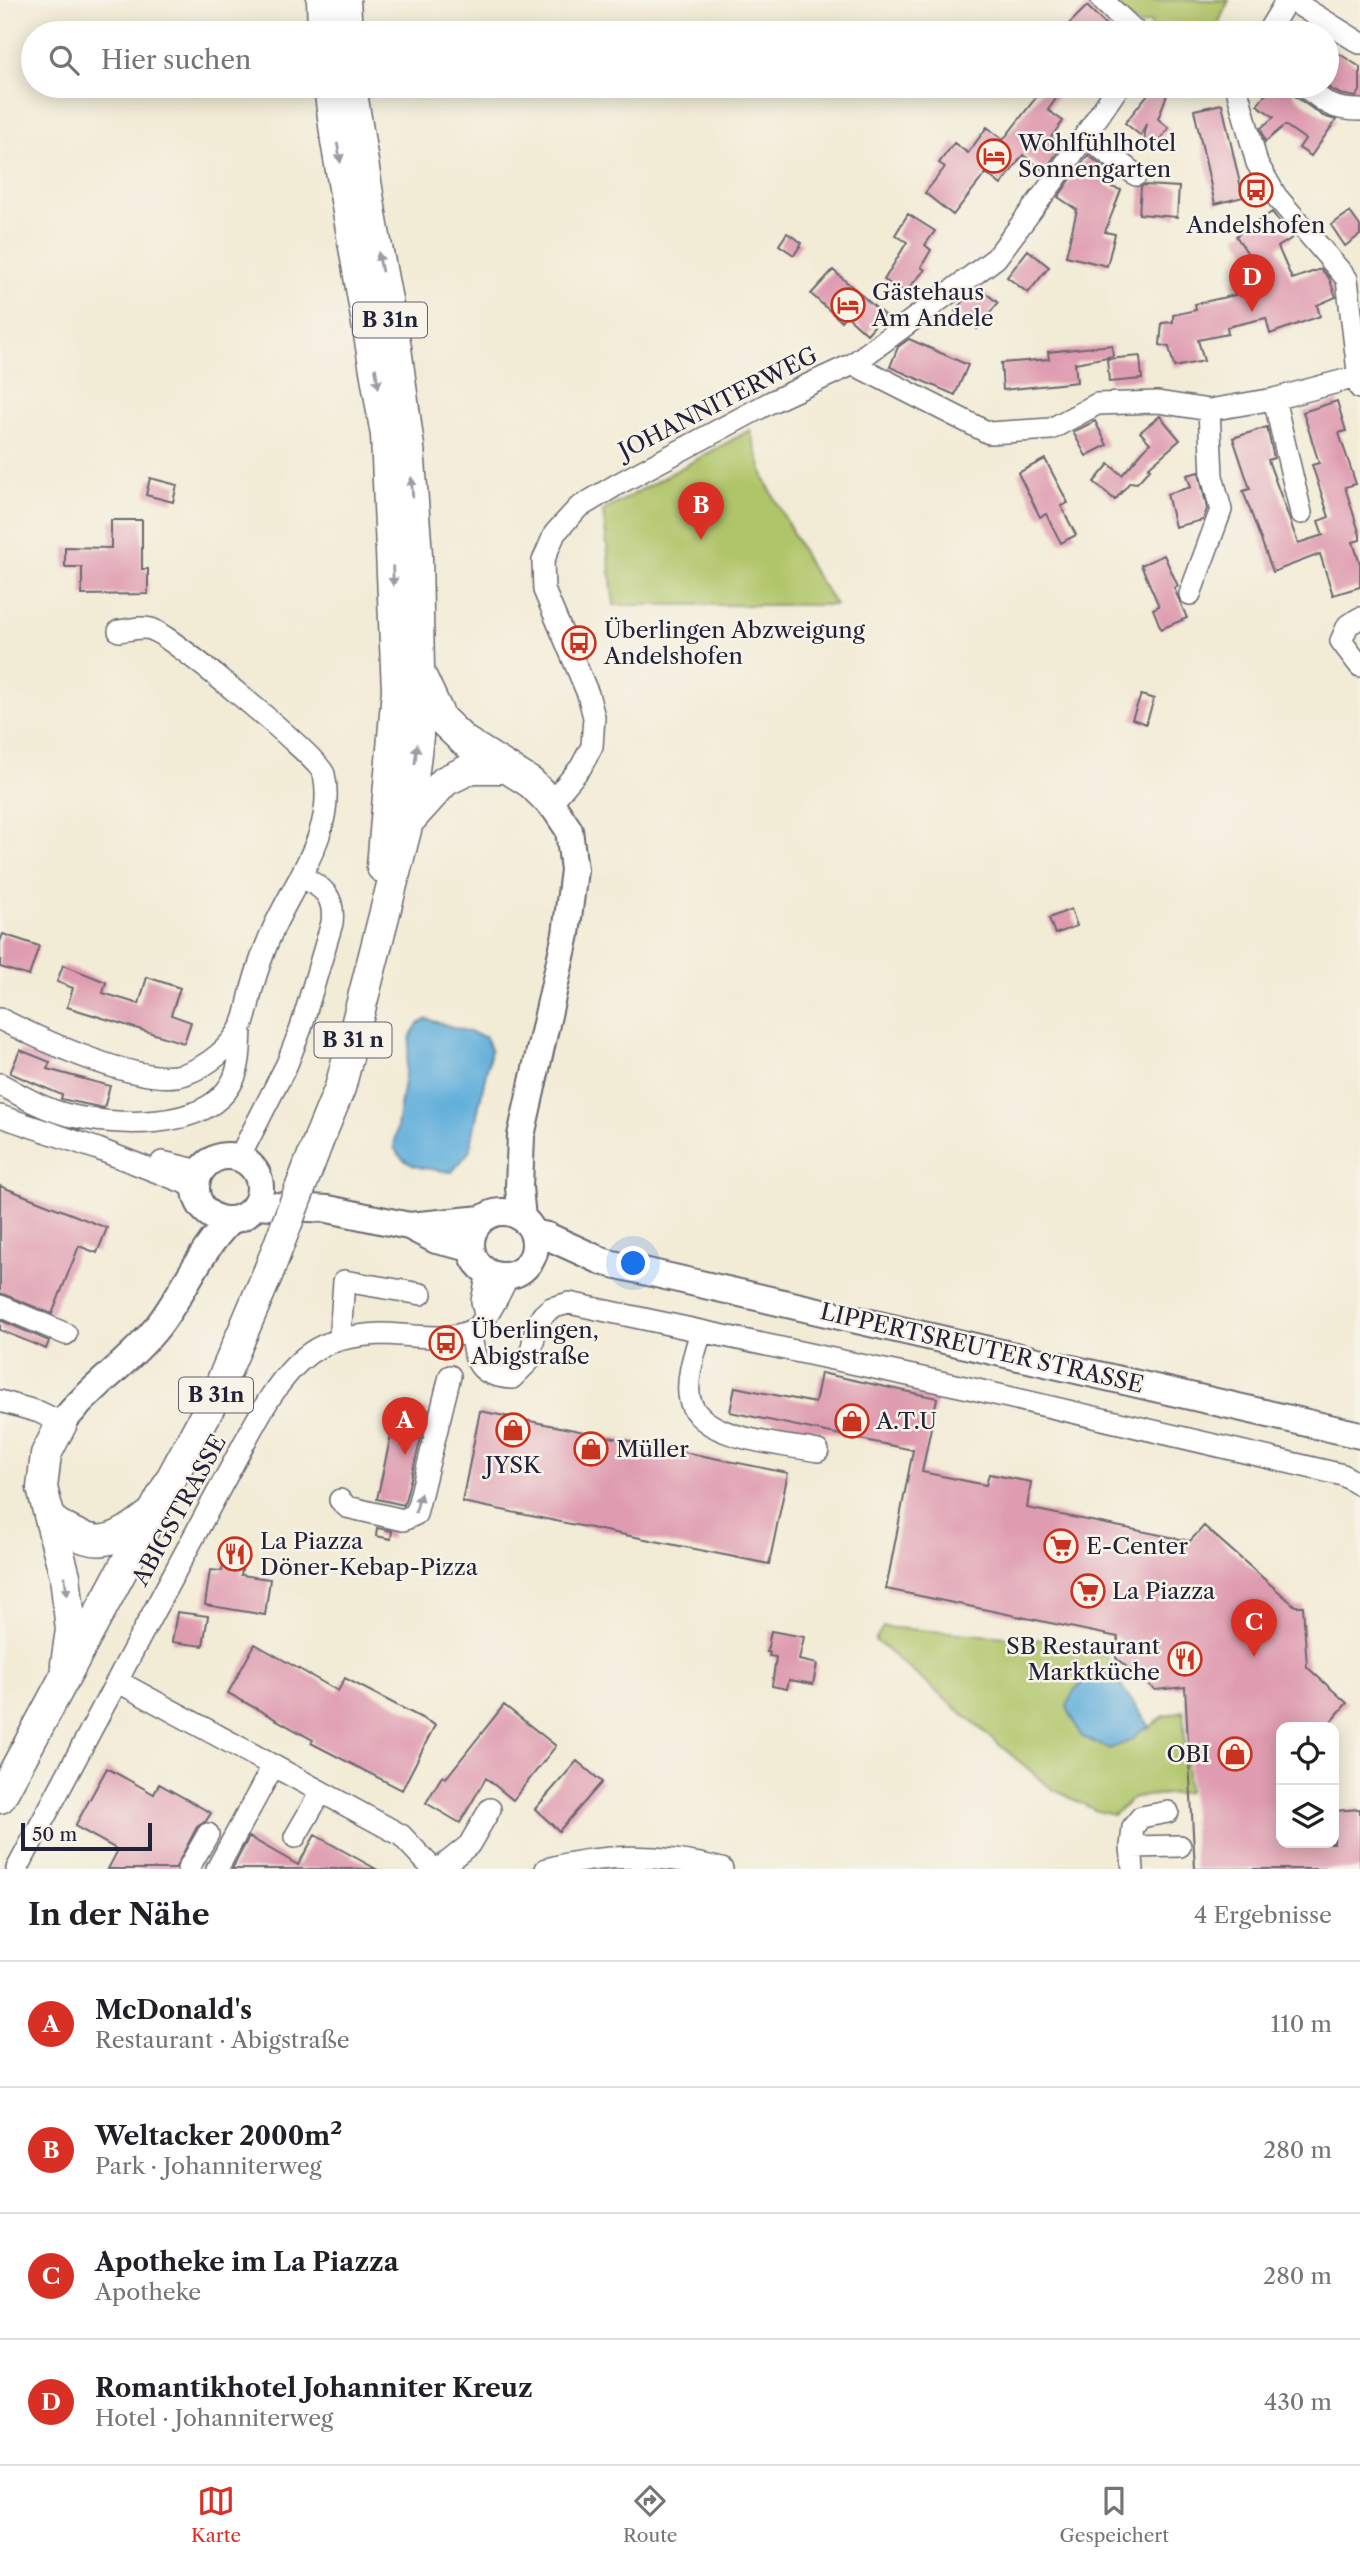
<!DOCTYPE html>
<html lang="de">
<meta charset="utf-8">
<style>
:root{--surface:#fff;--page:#f2f2f2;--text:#202124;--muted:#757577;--line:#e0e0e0;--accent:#d93025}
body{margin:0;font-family:"Libre Caslon Text",serif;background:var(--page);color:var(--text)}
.controls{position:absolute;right:21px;bottom:21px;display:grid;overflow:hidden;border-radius:14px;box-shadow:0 4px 18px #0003}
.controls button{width:63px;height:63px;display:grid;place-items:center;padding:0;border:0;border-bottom:2px solid var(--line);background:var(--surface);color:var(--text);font:35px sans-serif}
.scale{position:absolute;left:21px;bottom:18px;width:131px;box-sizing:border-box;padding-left:7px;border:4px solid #22223b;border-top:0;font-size:19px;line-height:24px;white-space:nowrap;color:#22223b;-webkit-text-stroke:5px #f7f3e8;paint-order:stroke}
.you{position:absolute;left:634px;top:1264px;width:24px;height:24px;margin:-18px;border:5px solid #fff;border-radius:50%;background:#1a73e8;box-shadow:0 0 0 10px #1a73e833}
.badge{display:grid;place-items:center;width:46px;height:46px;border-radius:50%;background:var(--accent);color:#fff;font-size:23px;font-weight:700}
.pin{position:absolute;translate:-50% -58px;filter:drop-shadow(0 2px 4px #0008)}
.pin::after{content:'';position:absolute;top:37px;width:24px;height:21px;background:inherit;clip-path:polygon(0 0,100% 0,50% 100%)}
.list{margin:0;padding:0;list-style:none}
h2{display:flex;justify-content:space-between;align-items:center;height:91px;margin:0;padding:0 28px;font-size:30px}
h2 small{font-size:23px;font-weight:400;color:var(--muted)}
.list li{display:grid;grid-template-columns:46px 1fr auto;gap:21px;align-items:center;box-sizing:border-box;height:126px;padding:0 28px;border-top:2px solid var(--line)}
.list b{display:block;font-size:26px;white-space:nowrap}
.list p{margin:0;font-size:23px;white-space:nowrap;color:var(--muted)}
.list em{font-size:23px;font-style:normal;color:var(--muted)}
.icon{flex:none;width:38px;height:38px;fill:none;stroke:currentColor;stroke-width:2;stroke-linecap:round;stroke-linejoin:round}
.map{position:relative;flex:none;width:1360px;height:1869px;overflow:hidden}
.search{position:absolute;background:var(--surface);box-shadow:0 4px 18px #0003;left:21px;right:21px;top:21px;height:77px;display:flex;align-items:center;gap:18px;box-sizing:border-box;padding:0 24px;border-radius:38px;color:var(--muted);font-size:26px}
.sheet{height:595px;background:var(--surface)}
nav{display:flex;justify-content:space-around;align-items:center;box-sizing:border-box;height:98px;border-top:2px solid var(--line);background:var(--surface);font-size:19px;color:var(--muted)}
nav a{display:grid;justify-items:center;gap:4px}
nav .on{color:var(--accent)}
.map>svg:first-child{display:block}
.green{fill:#b0c569;stroke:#697452;stroke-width:2}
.water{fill:#62afdb;stroke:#42688b;stroke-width:2}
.building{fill:#df9cb0}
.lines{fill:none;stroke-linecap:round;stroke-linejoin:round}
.minor-casing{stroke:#6b6871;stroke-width:24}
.major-casing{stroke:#6b6871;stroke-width:30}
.highway-casing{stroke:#6b6871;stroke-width:33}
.minor{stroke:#fff;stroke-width:21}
.major{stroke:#fff;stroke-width:26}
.highway{stroke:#fff;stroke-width:30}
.highway-bridge-casing{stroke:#6b6871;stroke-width:33;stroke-linecap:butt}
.highway-bridge{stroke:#fff;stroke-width:30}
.oneway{fill:#9c9ca7}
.labels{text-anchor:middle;stroke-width:5;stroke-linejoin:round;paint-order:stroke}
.shield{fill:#f7f3e8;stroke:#62616f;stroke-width:2}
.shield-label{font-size:21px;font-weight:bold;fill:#22223b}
.poi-label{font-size:23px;fill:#22223b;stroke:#f7f3e8;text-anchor:start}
.street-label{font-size:23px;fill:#22223b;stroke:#f7f3e8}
</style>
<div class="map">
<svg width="1360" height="1869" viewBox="0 0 1360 1869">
<rect width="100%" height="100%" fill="#f7f3e8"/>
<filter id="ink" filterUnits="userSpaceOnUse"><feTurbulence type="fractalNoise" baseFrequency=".0143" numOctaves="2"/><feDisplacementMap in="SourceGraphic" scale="14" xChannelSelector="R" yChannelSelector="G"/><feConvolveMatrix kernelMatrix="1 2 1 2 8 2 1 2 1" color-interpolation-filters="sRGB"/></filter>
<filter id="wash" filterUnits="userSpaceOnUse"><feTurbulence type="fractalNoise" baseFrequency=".00686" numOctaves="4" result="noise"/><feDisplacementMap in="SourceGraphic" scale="28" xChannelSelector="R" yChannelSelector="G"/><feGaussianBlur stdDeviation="1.57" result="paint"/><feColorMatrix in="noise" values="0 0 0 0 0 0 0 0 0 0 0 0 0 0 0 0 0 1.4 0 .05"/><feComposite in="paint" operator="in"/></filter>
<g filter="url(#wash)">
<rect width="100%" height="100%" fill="#f2ebd5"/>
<path class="green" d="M1110 0H1229L1214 33H1157L1149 22 1139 26Z
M750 430 765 480 811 568 836 605H614L603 511Z
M883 1627 1054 1641 1073 1650 1108 1656V1667L1104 1675C1083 1678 1073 1687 1067 1707L1081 1736 1109 1749 1132 1740 1140 1730 1150 1727 1164 1716 1183 1711 1188 1792 1135 1797 1113 1815 1097 1811 1052 1789 875 1640Z"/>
<path class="water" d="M427 1019 485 1037 491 1050 469 1152 452 1172C428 1168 406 1171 394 1147L411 1035 417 1025Z
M1108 1667 1150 1727 1140 1730 1132 1740 1109 1749 1081 1736 1067 1707C1073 1687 1083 1678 1104 1675Z"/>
<g id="blocks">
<path class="building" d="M1087 6 1114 33H1060Z
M1327 46 1360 67V91L1356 97 1340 94 1325 86H1327Z
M1045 86H1065L1048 110 1063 121 1051 137 1062 146 1044 171 1023 155 1001 185 986 173 953 215 925 193 945 167 939 163 954 143 968 153 987 127 1003 140Z
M1151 86H1170L1158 119 1169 128 1155 146 1150 143 1149 146 1144 145 1146 124 1141 136 1125 123 1148 94Z
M1265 86H1291L1295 96 1303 102 1323 116 1336 120 1311 156 1299 148 1305 139 1285 125 1265 142 1261 128 1274 117 1257 105 1266 94 1276 91 1265 88Z
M1222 104 1243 197 1215 204 1194 110Z
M1088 155 1114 175 1107 186 1121 190 1105 232 1115 234 1107 266 1066 256 1077 210 1058 197Z
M1144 185 1179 187 1177 217 1139 214 1141 187Z
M1272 212 1292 238 1278 247 1292 279 1321 269 1329 278 1336 297 1317 305 1320 316 1270 334 1266 318 1227 327 1228 334 1198 340 1204 361 1174 367 1169 347 1160 345 1162 323 1173 322V315L1196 310 1195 304 1235 295 1232 282 1259 270 1236 236Z
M1350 212 1360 226V235L1345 246 1331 225Z
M908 214 935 231 925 245 931 250 921 267 925 270 905 292 884 280 907 242 895 235Z
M787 233 802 243 794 255 779 245Z
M1028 250 1049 267 1028 293 1007 277Z
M833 270 884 315 867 334 846 315 841 321 811 294Z
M978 287 998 303 977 329 955 311 968 295Z
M909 339 968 365 955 395 890 367 898 347Z
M1112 345 1113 356 1075 363 1077 382 1003 390 1001 363 1049 359 1048 352Z
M1140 356 1142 379 1109 382 1107 359Z
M1337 401 1346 431 1339 433 1356 484 1345 487 1360 535V540L1353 542 1360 564V587L1333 595 1320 554 1273 572 1243 491 1250 489 1233 438 1267 427 1274 458 1268 460 1298 543 1323 535 1318 521 1329 517 1312 465 1319 463 1303 412Z
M1160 416 1180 440 1148 468 1150 469 1137 483 1130 482 1115 500 1094 482 1109 464 1122 475 1150 443 1140 432Z
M1095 421 1107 445 1086 456 1073 432Z
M1045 459 1068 503 1061 506 1076 535 1061 543 1046 514 1040 517 1018 473Z
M1199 472 1207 509 1203 520 1175 527 1167 494 1191 487 1187 475Z
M150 478 177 485 173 502 146 495Z
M111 520H142V569H148V594L82 595V567H65V547L111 548Z
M1164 555 1178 586 1174 588 1187 618 1161 629 1153 609 1159 606 1141 565Z
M1141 695 1154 699 1146 724 1132 719Z
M1071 909 1077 926 1055 934 1049 918Z
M3 934 39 946 29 976 0 967V942Z
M63 965 106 982 103 993 139 1004 147 977 180 988 171 1015 191 1022 184 1043 67 1007 73 988 57 982Z
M20 1050 50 1062 47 1069 110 1086 104 1108 61 1099 62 1095 10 1073Z
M0 1186 107 1228 97 1253 79 1246 52 1314 0 1293Z
M0 1320 49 1341 46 1349 0 1330Z
M821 1373 937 1398 922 1472 986 1485 989 1474 1031 1482 1027 1508 1190 1541 1204 1526 1295 1606H1303L1307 1667 1347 1703 1326 1727H1281V1843H1334V1811L1360 1809V1869H1195L1185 1687 1155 1690 1116 1658 1118 1637 886 1589 913 1450 730 1412 735 1387 815 1403Z
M398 1403 428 1410 404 1505 377 1499Z
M480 1411 788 1473 769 1564 462 1502Z
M377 1528 392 1531 391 1539 376 1536Z
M227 1546 246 1550 241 1575 270 1579 265 1615 205 1605 210 1570 222 1571Z
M177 1612 208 1616 203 1646 172 1642Z
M771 1631 804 1637 799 1660 817 1664 813 1684 789 1680 787 1689 772 1686 776 1657 769 1656 770 1652H767Z
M255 1644 338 1691 345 1678 435 1725 402 1790 311 1743 313 1740 228 1693Z
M504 1705 556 1746 513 1800 486 1778 460 1823 426 1803 442 1776 446 1778Z
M577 1761 602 1782 559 1831 535 1809Z
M107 1768 154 1794 159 1784 211 1813 206 1821 197 1827 175 1869H108L118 1850 75 1826Z
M315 1835 376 1869H232L249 1837 298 1865Z"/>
</g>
</g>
<g filter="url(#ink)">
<use href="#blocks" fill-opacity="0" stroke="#6b6871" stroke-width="2"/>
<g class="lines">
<defs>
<path id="minor" d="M1102 0 1137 33
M1291 0 1360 43
M1267 33 1287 0
M1236 86 1257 163 1276 196 1347 279 1360 388
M1304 86C1325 103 1333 110 1360 110
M1085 136 1136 175
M853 364 989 433 1051 429 1097 404 1158 402 1209 410 1274 399 1360 376
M1274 399 1301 513
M1190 594 1221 510 1212 476 1209 410
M1360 618 1348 625 1341 641 1360 666
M551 803 581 767 592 746 594 717 588 694 544 590 543 561 555 533 578 508 618 484 771 402 853 364 996 258 1055 179 1119 86
M0 1019C40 1039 143 1088 185 1074 208 1066 230 1048 241 1027 247 1017 248 1003 251 992 257 970 265 947 274 927 296 879 336 830 324 774 321 759 170 635 151 629 142 626 128 630 119 631
M0 1084C22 1096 43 1109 68 1115 114 1126 204 1131 231 1084 241 1068 240 1045 241 1027
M0 1116 98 1149 196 1187
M239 1158 287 1064 301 1028 332 923C335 897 324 887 301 877
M162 1162 200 1171
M0 1306 66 1334
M485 1315 482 1301 488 1273
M470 1331C475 1363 478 1376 512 1378L529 1361 537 1324 543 1315 551 1308 569 1303 969 1388 1343 1475 1360 1485
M701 1331C696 1350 687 1373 689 1394 692 1440 783 1444 818 1451
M340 1338 344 1281 421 1294
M0 1401 39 1412 62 1423
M340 1500 347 1507 403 1520 416 1514 450 1376
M295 1837 321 1792
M1131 1847 1133 1827 1141 1817 1168 1812
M17 1869 117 1681
M188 1869 208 1834
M217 1869 273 1766
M433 1869 401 1835 117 1681C153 1612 190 1544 227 1475 249 1436 273 1379 310 1353 330 1339 356 1335 381 1334 408 1334 458 1345 479 1325 489 1316 502 1289 508 1276
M439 1869 469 1845 490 1809
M546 1869C604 1853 664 1854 722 1869
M1133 1869 1131 1847 1180 1846"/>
<path id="major" d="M196 1188a32 32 0 1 1 64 0a32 32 0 1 1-64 0Z
M255 1205 328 1209 409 1226 436 1240 471 1248
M471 1244a32 32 0 1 1 64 0a32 32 0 1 1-64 0Z
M522 1219 519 1187 521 1136 566 934 574 870 569 830 551 803
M409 1226 482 1219
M533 1233 547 1236 604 1262 1360 1435
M62 1423C89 1388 126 1365 154 1331 183 1296 197 1253 231 1220"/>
<path id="highway" d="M322 0 323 33
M345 0 347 33
M329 86 336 141 386 435 397 690 382 867
M422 678 441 719 464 741 531 783 551 803
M408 822 445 781 472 768H507
M319 1139 340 1088 408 822 418 736 419 671 417 555 409 447 396 348 373 226 351 86
M62 1423 46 1454 42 1488 65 1576 71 1630 66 1664
M51 1520C96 1550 110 1546 151 1514
M0 1798 216 1395 268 1273"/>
</defs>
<use href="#minor" class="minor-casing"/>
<use href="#major" class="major-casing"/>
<use href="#highway" class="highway-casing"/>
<use href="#minor" class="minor"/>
<use href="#major" class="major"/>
<use href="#highway" class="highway"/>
<defs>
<path id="highway-bridge" d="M268 1273 319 1139"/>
</defs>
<use href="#highway-bridge" class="highway-bridge-casing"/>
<use href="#highway-bridge" class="highway-bridge"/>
</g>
<defs><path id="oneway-solid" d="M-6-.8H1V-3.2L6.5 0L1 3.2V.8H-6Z" transform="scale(1.75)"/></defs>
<g class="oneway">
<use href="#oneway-solid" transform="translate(339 153) rotate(80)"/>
<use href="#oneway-solid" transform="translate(380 262) rotate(-101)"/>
<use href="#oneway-solid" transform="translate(377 378) rotate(81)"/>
<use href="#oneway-solid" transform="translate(412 487) rotate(-94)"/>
<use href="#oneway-solid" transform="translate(393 576) rotate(88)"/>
<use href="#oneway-solid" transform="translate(416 754) rotate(-84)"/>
<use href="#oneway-solid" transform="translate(418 1503) rotate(-74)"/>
<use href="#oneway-solid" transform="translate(66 1586) rotate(83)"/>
</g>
</g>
<defs>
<symbol id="hotel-ring" viewBox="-11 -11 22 22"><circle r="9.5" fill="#f7f3e8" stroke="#c8321e" stroke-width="1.5"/><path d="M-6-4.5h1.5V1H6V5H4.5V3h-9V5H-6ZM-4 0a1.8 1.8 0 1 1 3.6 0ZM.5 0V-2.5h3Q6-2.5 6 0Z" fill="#c8321e"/></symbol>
<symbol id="bus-ring" viewBox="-11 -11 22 22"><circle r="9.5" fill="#f7f3e8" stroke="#c8321e" stroke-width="1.5"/><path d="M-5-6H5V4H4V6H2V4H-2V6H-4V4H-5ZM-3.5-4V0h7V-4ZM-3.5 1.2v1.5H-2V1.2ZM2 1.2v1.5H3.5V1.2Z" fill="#c8321e"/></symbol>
<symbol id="shop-ring" viewBox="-11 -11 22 22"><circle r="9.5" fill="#f7f3e8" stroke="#c8321e" stroke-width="1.5"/><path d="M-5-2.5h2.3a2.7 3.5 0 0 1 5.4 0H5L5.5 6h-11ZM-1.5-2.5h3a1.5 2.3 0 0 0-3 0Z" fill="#c8321e"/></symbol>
<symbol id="supermarket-ring" viewBox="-11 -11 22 22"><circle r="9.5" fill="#f7f3e8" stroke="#c8321e" stroke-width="1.5"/><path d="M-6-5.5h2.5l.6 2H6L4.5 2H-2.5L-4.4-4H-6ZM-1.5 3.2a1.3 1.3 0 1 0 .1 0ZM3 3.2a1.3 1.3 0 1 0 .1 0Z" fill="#c8321e"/></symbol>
<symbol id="restaurant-ring" viewBox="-11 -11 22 22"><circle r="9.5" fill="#f7f3e8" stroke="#c8321e" stroke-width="1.5"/><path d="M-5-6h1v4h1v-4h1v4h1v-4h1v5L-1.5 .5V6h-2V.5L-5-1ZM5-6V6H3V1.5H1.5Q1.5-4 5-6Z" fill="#c8321e"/></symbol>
</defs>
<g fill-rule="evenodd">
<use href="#hotel-ring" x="975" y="137" width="38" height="38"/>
<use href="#bus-ring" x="1237" y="171" width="38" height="38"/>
<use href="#hotel-ring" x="829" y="286" width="38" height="38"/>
<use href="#bus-ring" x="560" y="624" width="38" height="38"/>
<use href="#bus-ring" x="427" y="1324" width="38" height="38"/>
<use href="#shop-ring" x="833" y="1402" width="38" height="38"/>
<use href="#shop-ring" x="494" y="1411" width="38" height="38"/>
<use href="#shop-ring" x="572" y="1430" width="38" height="38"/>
<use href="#supermarket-ring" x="1042" y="1527" width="38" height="38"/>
<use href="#restaurant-ring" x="216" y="1535" width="38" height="38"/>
<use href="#supermarket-ring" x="1069" y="1572" width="38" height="38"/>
<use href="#restaurant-ring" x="1166" y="1640" width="38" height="38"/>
<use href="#shop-ring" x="1216" y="1735" width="38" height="38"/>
</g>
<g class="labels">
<g class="shield">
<rect x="353" y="302.5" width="74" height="35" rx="5"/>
<rect x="314.5" y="1022.5" width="77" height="35" rx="5"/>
<rect x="179" y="1377.5" width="74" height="35" rx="5"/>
</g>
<g class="shield-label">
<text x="390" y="327">B 31n</text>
<text x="353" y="1047">B 31 n</text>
<text x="216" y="1402">B 31n</text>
</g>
<g class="poi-label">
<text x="1018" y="151">Wohlfühlhotel<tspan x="1018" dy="26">Sonnengarten</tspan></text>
<text x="1256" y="233" text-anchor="middle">Andelshofen</text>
<text x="872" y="300">Gästehaus<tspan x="872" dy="26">Am Andele</tspan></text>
<text x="604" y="638">Überlingen Abzweigung<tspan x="604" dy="26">Andelshofen</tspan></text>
<text x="471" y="1338">Überlingen,<tspan x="471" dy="26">Abigstraße</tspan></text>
<text x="876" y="1429">A.T.U</text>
<text x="616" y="1457">Müller</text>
<text x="513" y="1473" text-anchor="middle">JYSK</text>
<text x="260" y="1549">La Piazza<tspan x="260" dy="26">Döner-Kebap-Pizza</tspan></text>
<text x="1086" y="1554">E-Center</text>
<text x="1112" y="1599">La Piazza</text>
<text x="1160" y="1654" text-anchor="end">SB Restaurant<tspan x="1160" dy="26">Marktküche</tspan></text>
<text x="1210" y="1762" text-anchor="end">OBI</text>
</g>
<g class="street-label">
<text transform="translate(718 403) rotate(-27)" y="8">JOHANNITERWEG</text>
<text transform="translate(982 1348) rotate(13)" y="8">LIPPERTSREUTER STRASSE</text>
<text transform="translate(179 1510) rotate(-61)" y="8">ABIGSTRASSE</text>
</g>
</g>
</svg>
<div class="controls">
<button><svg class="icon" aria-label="locate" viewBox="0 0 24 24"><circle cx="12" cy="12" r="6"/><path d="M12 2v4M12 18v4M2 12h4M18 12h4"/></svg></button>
<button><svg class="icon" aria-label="layers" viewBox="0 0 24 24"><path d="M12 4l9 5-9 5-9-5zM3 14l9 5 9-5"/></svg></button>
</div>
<div class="scale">50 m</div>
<div class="you"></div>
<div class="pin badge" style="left:405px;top:1455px">A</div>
<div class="pin badge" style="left:701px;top:540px">B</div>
<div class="pin badge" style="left:1254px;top:1657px">C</div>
<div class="pin badge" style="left:1252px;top:312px">D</div>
<div class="search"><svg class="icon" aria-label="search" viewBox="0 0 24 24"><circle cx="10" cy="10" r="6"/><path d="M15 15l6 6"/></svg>Hier suchen</div>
</div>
<section class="sheet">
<h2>In der Nähe<small>4 Ergebnisse</small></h2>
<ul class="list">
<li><span class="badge">A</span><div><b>McDonald's</b><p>Restaurant · Abigstraße</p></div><em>110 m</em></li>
<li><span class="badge">B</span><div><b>Weltacker 2000m²</b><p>Park · Johanniterweg</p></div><em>280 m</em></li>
<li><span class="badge">C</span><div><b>Apotheke im La Piazza</b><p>Apotheke</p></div><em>280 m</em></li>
<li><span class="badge">D</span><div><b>Romantikhotel Johanniter Kreuz</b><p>Hotel · Johanniterweg</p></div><em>430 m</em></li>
</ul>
</section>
<nav>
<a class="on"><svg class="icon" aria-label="map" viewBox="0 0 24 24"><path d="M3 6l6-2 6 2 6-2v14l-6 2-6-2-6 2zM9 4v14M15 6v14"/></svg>Karte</a>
<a><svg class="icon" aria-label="directions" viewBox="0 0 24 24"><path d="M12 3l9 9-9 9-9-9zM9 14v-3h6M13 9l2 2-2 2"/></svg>Route</a>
<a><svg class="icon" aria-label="saved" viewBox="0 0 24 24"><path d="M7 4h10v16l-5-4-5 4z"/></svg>Gespeichert</a>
</nav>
